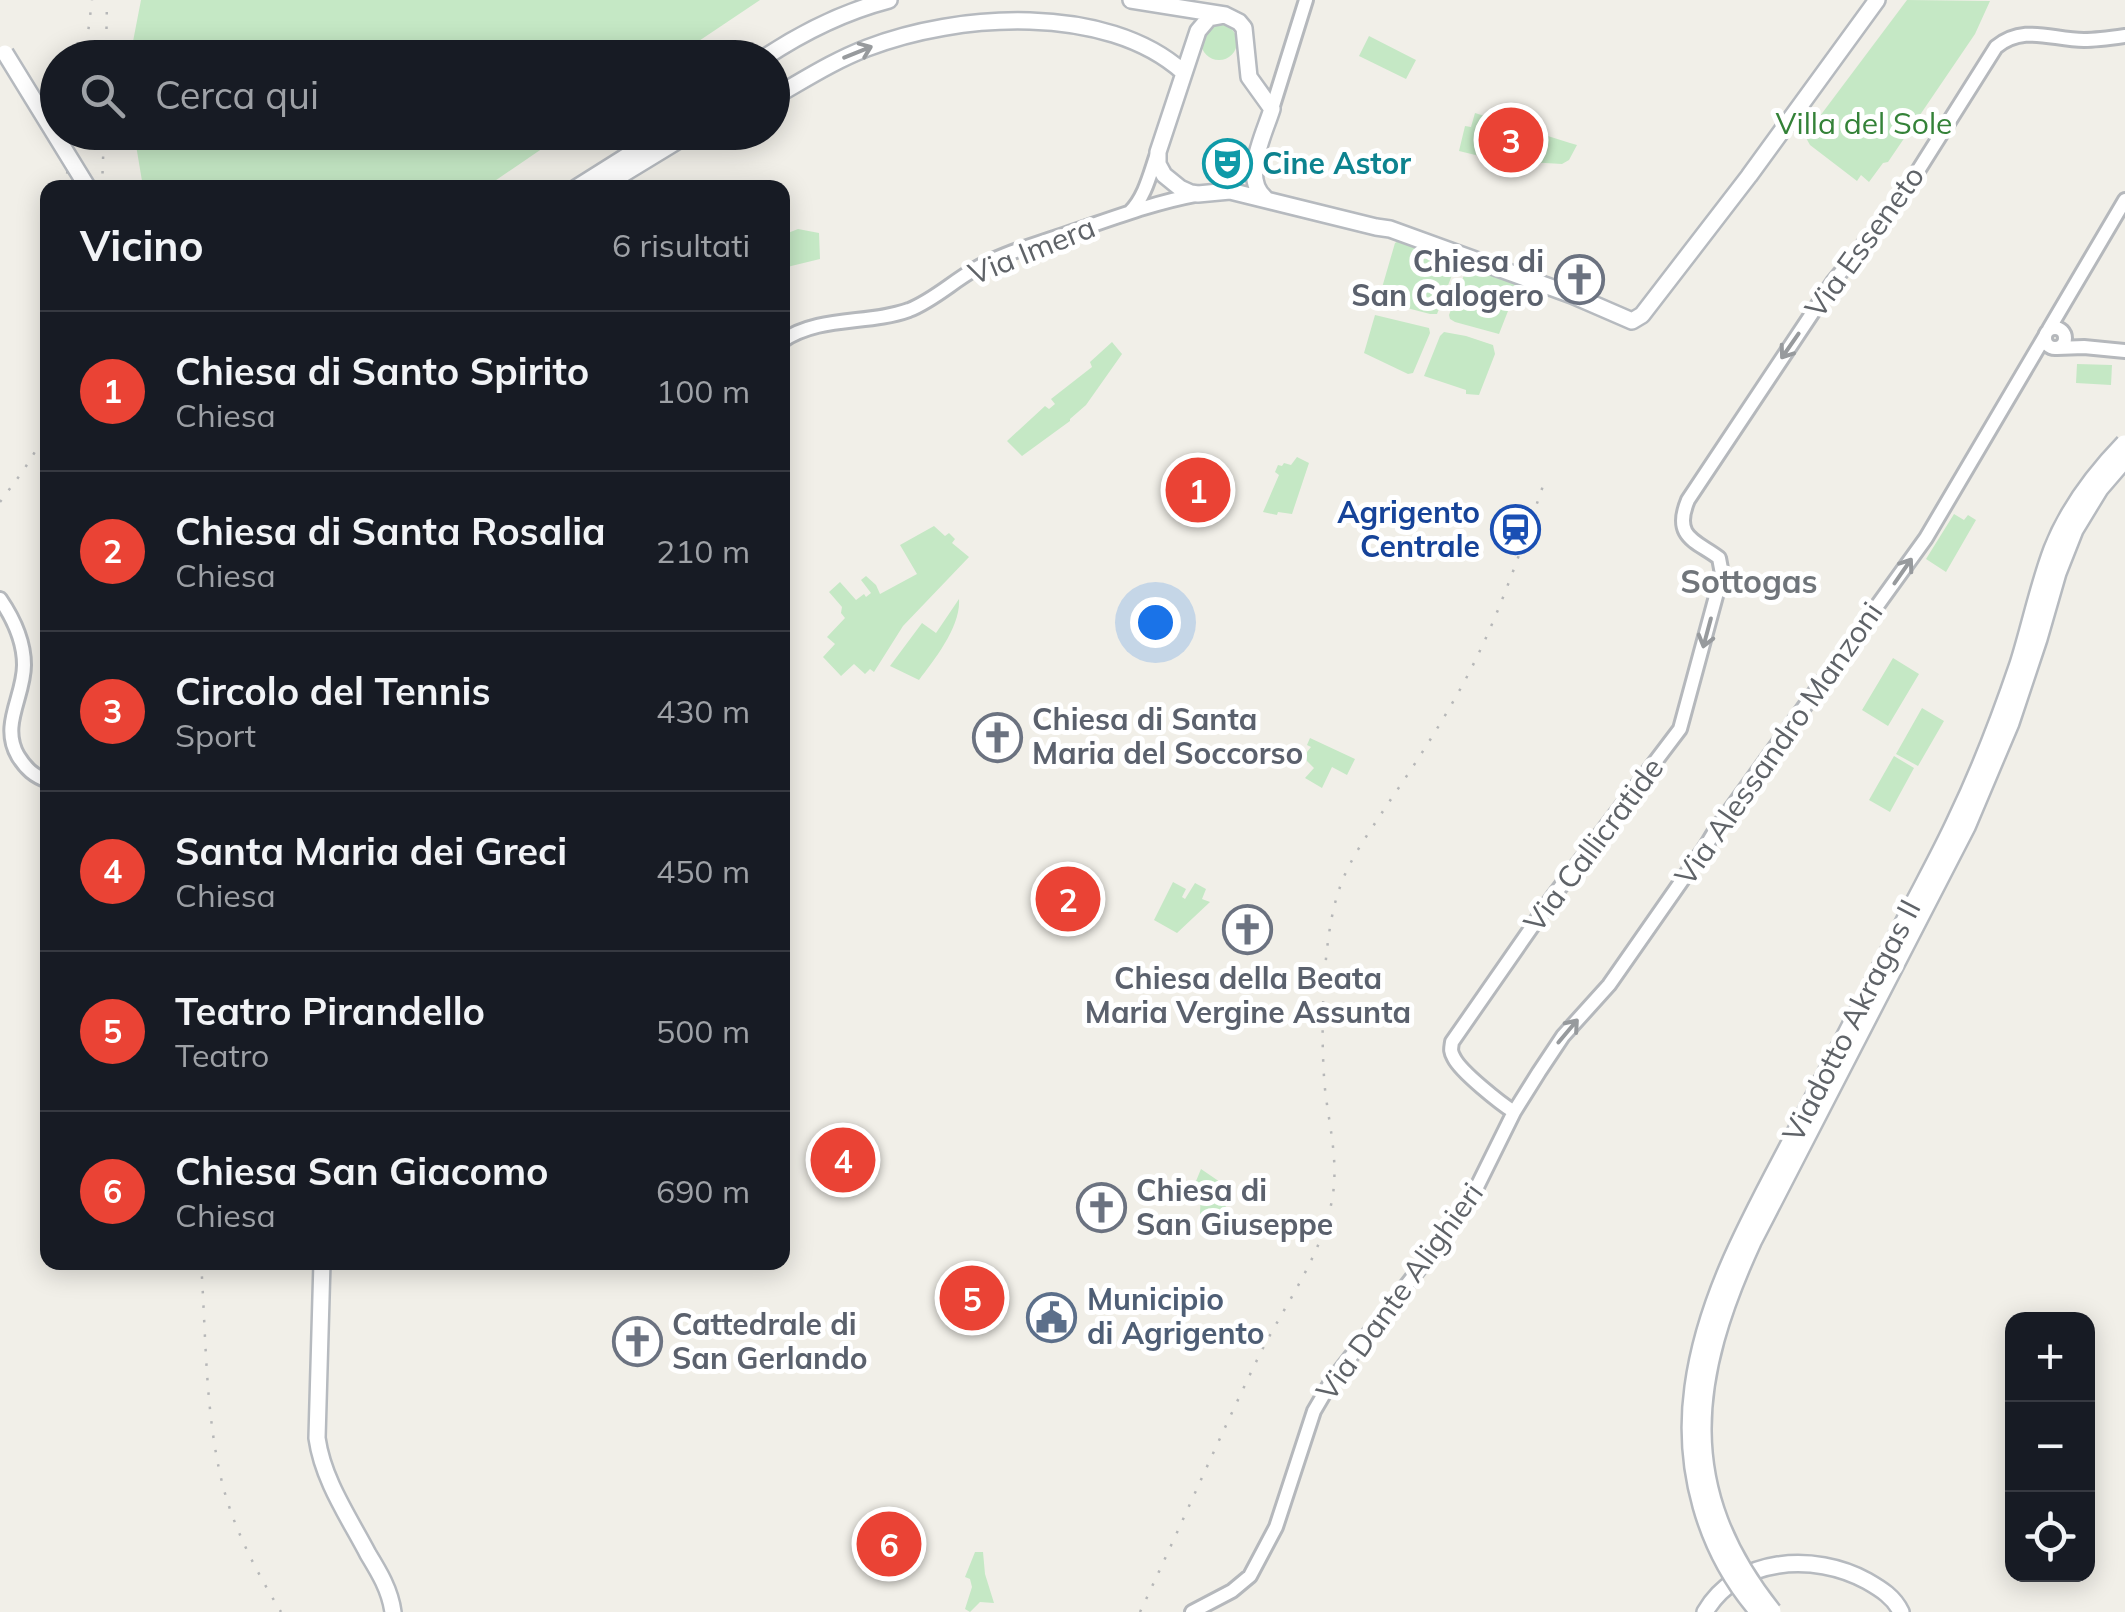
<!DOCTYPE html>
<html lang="it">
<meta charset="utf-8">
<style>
:root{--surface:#171b24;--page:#20242c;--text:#f1f3f6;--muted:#9ea1a6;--line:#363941;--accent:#ea4335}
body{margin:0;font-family:Mulish,sans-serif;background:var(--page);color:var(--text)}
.controls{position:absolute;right:30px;bottom:30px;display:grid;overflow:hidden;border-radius:20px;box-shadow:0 5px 25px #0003}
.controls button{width:90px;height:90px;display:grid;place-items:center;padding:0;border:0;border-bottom:2px solid var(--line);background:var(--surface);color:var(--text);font:50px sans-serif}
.you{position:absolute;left:1155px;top:622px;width:35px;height:35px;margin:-25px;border:8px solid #fff;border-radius:50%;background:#1a73e8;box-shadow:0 0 0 15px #1a73e833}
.badge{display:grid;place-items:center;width:65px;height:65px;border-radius:50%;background:var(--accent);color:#fff;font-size:32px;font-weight:700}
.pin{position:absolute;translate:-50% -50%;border:5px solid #fff;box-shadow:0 2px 10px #0006}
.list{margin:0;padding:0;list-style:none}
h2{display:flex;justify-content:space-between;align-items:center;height:130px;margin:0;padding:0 40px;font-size:42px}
h2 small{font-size:32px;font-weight:400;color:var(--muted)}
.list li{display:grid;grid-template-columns:65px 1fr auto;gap:30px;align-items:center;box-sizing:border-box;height:160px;padding:0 40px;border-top:2px solid var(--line)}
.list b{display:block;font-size:38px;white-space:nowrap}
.list p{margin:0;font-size:32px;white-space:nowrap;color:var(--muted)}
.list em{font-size:32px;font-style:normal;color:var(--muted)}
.icon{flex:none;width:55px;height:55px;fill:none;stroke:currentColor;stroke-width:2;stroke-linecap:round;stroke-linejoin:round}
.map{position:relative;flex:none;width:2125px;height:1612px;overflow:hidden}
.search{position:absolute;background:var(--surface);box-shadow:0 5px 25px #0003;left:40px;top:40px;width:750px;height:110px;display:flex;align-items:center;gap:25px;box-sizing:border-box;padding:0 35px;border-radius:55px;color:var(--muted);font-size:38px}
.panel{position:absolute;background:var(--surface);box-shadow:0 5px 25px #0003;left:40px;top:180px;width:750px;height:1090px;border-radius:20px}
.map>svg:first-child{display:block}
.green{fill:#c5e8c5}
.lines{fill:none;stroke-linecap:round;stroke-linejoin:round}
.tertiary-casing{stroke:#b5b8bc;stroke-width:18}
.secondary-casing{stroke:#b6babf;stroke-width:20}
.tertiary{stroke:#fff;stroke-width:12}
.secondary{stroke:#fff;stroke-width:15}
.rail{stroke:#b6b7b8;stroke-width:2.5;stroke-dasharray:2.5 12;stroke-linecap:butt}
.secondary-bridge-casing{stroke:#b6babf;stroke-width:20;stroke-linecap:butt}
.secondary-bridge{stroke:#fff;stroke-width:15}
.oneway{stroke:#979a9d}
.labels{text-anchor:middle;stroke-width:10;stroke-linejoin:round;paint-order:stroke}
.park-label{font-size:30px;fill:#348238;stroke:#fff}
.culture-label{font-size:30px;font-weight:bold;fill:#0d838f;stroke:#fff;text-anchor:start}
.street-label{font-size:30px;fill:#5f6368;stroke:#fff}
.worship-label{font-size:30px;font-weight:bold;fill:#5b616d;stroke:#fff;text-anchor:start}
.transit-label{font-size:30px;font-weight:bold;fill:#164399;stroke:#fff;text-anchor:end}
.service-label{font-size:30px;font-weight:bold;fill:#4e5e75;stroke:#fff;text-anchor:start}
.neighbourhood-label{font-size:32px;font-weight:bold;fill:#70757a;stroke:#fff}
</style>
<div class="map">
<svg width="2125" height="1612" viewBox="0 0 2125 1612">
<rect width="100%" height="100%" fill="#f1efe8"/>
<path class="green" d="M141 0H760L675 57H130Z
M1907 0 1990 1 1975 34 1888 162 1883 163 1869 182 1861 175 1857 181 1810 145 1805 136Z
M1201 42a18 18 0 1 1 36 0a18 18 0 1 1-36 0Z
M1369 36 1416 60 1406 79 1359 56Z
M1475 113 1570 143 1577 145 1569 160 1562 164 1496 160 1459 151 1465 126 1471 127Z
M134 133V132L565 133 486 187H143Z
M798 229 819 233 820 259 783 268V251L790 246 783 235Z
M1400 240 1457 262 1437 314H1430L1384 302 1379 298 1395 243Z
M1470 265 1516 284 1517 288 1499 334 1455 322 1450 319 1449 315 1467 267Z
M1375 315 1429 328 1430 333 1413 373 1408 374 1364 353Z
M1444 332 1466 336 1493 345 1495 354 1479 395 1466 394V390L1424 376 1440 336Z
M1112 342 1122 354 1086 405 1070 419V421L1022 456 1007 441 1045 406 1049 409 1055 404 1051 399 1092 367 1090 362Z
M2077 364 2112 365 2111 385 2076 383Z
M1297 457 1309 463 1292 514 1278 512 1277 515 1263 512 1279 475 1275 472 1278 465 1282 466 1284 463 1291 465Z
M1954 514 1964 520 1968 515 1976 520 1946 572 1926 559Z
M934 526 945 536 949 533 955 539 952 543 969 557 903 626 874 672 870 669 865 674 854 664 841 676 823 657 835 644 827 637 845 618 841 613 842 607 829 592 840 582 856 600 864 594 866 597 871 593 861 580 866 576 876 585 880 594 917 574 900 545Z
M959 599C961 626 935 659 919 680L890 666 922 623 936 633Z
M1893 658 1919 674 1888 726 1862 710Z
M1922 708 1944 721 1918 766 1896 754Z
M1310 738 1355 759 1347 775 1332 767 1322 788 1305 778 1314 768 1303 757 1311 747 1307 745Z
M1894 756 1914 768 1890 812 1869 800Z
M1173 882 1186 889 1182 897 1185 899 1195 883 1206 889 1202 899 1210 902 1177 933 1154 920Z
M1201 1169 1220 1182 1214 1191 1233 1216 1231 1220 1200 1214 1201 1189 1194 1186Z
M975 1552H983L985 1574 994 1603 980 1602 970 1612 965 1609 972 1587 970 1579 965 1577Z"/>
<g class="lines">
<defs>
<path id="tertiary" d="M1272 109 1306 0
M1130 212C1145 197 1150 174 1157 154
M2045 338a10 10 0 1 1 20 0a10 10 0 1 1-20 0Z
M2049 329 2125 200
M782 341C820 315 868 325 909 310 934 300 952 282 975 269 999 255 1028 247 1054 238 1101 223 1147 204 1195 195
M2057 348 2084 347 2125 351
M0 599C13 618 24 641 24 665 24 697 0 725 18 756 26 769 34 776 48 781
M1514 1112C1500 1103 1461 1072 1454 1058 1450 1051 1451 1049 1452 1042L1552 898 1680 729 1722 574 1719 558C1697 541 1672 538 1688 500L1833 282 1899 201 1996 47C2024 24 2052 40 2084 40 2097 40 2111 38 2125 36
M1192 1612 1232 1591 1250 1576 1276 1527 1314 1411 1331 1382 1455 1223 1471 1199 1514 1112 1539 1072 1563 1036 1609 985 1706 846 1715 831 1926 538 2045 336"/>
<path id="secondary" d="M1131 0 1225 15 1239 22 1244 28 1249 77 1272 109C1264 135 1241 178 1265 198
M1225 15 1209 18 1198 31 1158 152V164L1164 175 1180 188 1191 193 1198 194 1230 191 1376 227 1390 229 1572 295 1632 321 1642 315 1749 176 1877 0
M764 58C803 32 843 12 889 0
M772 98C804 80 833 61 867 48 957 13 1106 3 1183 72
M576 188 665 132
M600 188 692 132
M322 1262 317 1438C323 1480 348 1516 368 1554 379 1572 390 1590 393 1612
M1705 1612C1737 1557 1814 1552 1867 1581 1881 1589 1894 1597 1901 1612"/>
</defs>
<use href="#tertiary" class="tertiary-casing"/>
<use href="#secondary" class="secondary-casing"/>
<use href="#tertiary" class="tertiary"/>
<use href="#secondary" class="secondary"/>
<path class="rail" d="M85 58 92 0
M106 58 107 0
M65 188 73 132
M102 188 104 132
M48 314 44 354 48 416
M0 502 23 471 48 431
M201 1262C206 1334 205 1409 221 1478 232 1526 256 1571 281 1612
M1140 1612C1180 1528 1217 1442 1258 1358 1284 1305 1324 1254 1333 1194 1338 1158 1329 1125 1325 1089 1320 1037 1322 935 1340 887 1350 858 1369 833 1385 808 1409 773 1433 737 1454 700 1495 630 1520 553 1546 477"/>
<defs>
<path id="secondary-bridge" d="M5 53 88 188
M1773 1611C1675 1488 1691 1377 1753 1242L1967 827 2011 723 2039 639 2058 573 2075 530 2100 489 2125 460
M1758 1612C1704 1550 1682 1467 1693 1387 1705 1298 1749 1220 1790 1142 1827 1070 1864 998 1901 927 1919 891 1939 856 1956 819 1980 769 2000 717 2018 664 2030 626 2038 586 2052 549 2068 508 2094 474 2124 443"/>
</defs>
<use href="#secondary-bridge" class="secondary-bridge-casing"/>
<use href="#secondary-bridge" class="secondary-bridge"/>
</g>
<defs><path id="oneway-shaft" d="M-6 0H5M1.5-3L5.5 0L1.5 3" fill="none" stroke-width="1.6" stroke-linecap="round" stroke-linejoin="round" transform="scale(2.5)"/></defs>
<g class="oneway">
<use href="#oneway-shaft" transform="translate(858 52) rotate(-22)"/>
<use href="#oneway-shaft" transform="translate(1790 346) rotate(125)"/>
<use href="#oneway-shaft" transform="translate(1903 571) rotate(-55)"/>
<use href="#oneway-shaft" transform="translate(1707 633) rotate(105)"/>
<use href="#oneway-shaft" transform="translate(1568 1031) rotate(-50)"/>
</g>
<defs>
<symbol id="theatre-ring" viewBox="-11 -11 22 22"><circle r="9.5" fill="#fff" stroke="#0f9aa8" stroke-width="1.5"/><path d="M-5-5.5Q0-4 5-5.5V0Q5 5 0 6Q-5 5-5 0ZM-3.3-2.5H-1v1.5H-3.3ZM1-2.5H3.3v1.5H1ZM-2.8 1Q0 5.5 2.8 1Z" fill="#0f9aa8"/></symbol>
<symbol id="church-ring" viewBox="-11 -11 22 22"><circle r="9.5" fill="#fff" stroke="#6b7280" stroke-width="1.5"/><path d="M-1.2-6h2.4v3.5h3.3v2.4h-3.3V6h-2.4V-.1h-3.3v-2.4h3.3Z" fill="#6b7280"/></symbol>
<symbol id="station-ring" viewBox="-11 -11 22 22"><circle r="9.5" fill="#fff" stroke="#1a4fb4" stroke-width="1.5"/><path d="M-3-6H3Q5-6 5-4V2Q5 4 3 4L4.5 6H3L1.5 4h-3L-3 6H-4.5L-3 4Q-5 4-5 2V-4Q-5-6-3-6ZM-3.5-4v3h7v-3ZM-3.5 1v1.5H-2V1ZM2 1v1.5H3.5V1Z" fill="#1a4fb4"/></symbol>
<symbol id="civic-ring" viewBox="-11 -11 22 22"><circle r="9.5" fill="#fff" stroke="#5c6f8a" stroke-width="1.5"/><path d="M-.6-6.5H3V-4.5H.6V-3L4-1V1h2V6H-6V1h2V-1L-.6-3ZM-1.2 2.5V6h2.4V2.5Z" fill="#5c6f8a"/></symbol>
</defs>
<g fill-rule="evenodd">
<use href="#theatre-ring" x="1200" y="136" width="55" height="55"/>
<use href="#church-ring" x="1552" y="252" width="55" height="55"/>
<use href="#station-ring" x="1488" y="502" width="55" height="55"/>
<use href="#church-ring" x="970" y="710" width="55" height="55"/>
<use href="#church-ring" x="1220" y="902" width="55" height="55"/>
<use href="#church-ring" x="1074" y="1180" width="55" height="55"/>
<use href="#civic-ring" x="1024" y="1290" width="55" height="55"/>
<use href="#church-ring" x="610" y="1314" width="55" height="55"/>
</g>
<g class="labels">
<g class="park-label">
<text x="1864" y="134">Villa del Sole</text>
</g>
<g class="culture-label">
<text x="1262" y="174">Cine Astor</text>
</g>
<g class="street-label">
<text transform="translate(1865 242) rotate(-54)" y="10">Via Esseneto</text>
<text transform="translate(1032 251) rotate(-22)" y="10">Via Imera</text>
<text transform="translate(1779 744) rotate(-55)" y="10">Via Alessandro Manzoni</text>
<text transform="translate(1594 845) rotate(-53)" y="10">Via Callicratide</text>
<text transform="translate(1852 1021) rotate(-63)" y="10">Viadotto Akragas II</text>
<text transform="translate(1400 1292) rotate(-54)" y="10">Via Dante Alighieri</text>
</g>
<g class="worship-label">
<text x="1544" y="272" text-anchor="end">Chiesa di<tspan x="1544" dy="34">San Calogero</tspan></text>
<text x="1032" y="730">Chiesa di Santa<tspan x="1032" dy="34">Maria del Soccorso</tspan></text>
<text x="1248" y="989" text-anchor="middle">Chiesa della Beata<tspan x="1248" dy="34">Maria Vergine Assunta</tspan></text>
<text x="1136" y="1201">Chiesa di<tspan x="1136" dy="34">San Giuseppe</tspan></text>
<text x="672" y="1335">Cattedrale di<tspan x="672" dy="34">San Gerlando</tspan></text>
</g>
<g class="transit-label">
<text x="1480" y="523">Agrigento<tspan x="1480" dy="34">Centrale</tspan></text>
</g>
<g class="service-label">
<text x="1087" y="1310">Municipio<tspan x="1087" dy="34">di Agrigento</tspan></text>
</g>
<g class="neighbourhood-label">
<text x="1749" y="593">Sottogas</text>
</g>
</g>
</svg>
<div class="controls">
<button>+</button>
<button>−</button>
<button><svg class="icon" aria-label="locate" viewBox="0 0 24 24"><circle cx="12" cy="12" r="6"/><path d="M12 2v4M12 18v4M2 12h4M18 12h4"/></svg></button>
</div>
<div class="you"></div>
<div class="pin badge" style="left:1198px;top:490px">1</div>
<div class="pin badge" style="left:1068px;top:899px">2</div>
<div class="pin badge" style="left:1511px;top:140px">3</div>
<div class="pin badge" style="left:843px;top:1160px">4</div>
<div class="pin badge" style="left:972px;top:1298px">5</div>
<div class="pin badge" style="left:889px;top:1544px">6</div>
<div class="search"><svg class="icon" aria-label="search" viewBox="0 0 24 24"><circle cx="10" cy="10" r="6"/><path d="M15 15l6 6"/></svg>Cerca qui</div>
<section class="panel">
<h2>Vicino<small>6 risultati</small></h2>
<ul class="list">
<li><span class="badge">1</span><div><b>Chiesa di Santo Spirito</b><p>Chiesa</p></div><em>100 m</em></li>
<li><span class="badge">2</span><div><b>Chiesa di Santa Rosalia</b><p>Chiesa</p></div><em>210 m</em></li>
<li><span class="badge">3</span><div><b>Circolo del Tennis</b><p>Sport</p></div><em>430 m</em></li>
<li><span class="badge">4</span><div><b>Santa Maria dei Greci</b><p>Chiesa</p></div><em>450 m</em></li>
<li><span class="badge">5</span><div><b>Teatro Pirandello</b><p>Teatro</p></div><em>500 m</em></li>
<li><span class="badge">6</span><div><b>Chiesa San Giacomo</b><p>Chiesa</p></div><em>690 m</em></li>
</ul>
</section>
</div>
